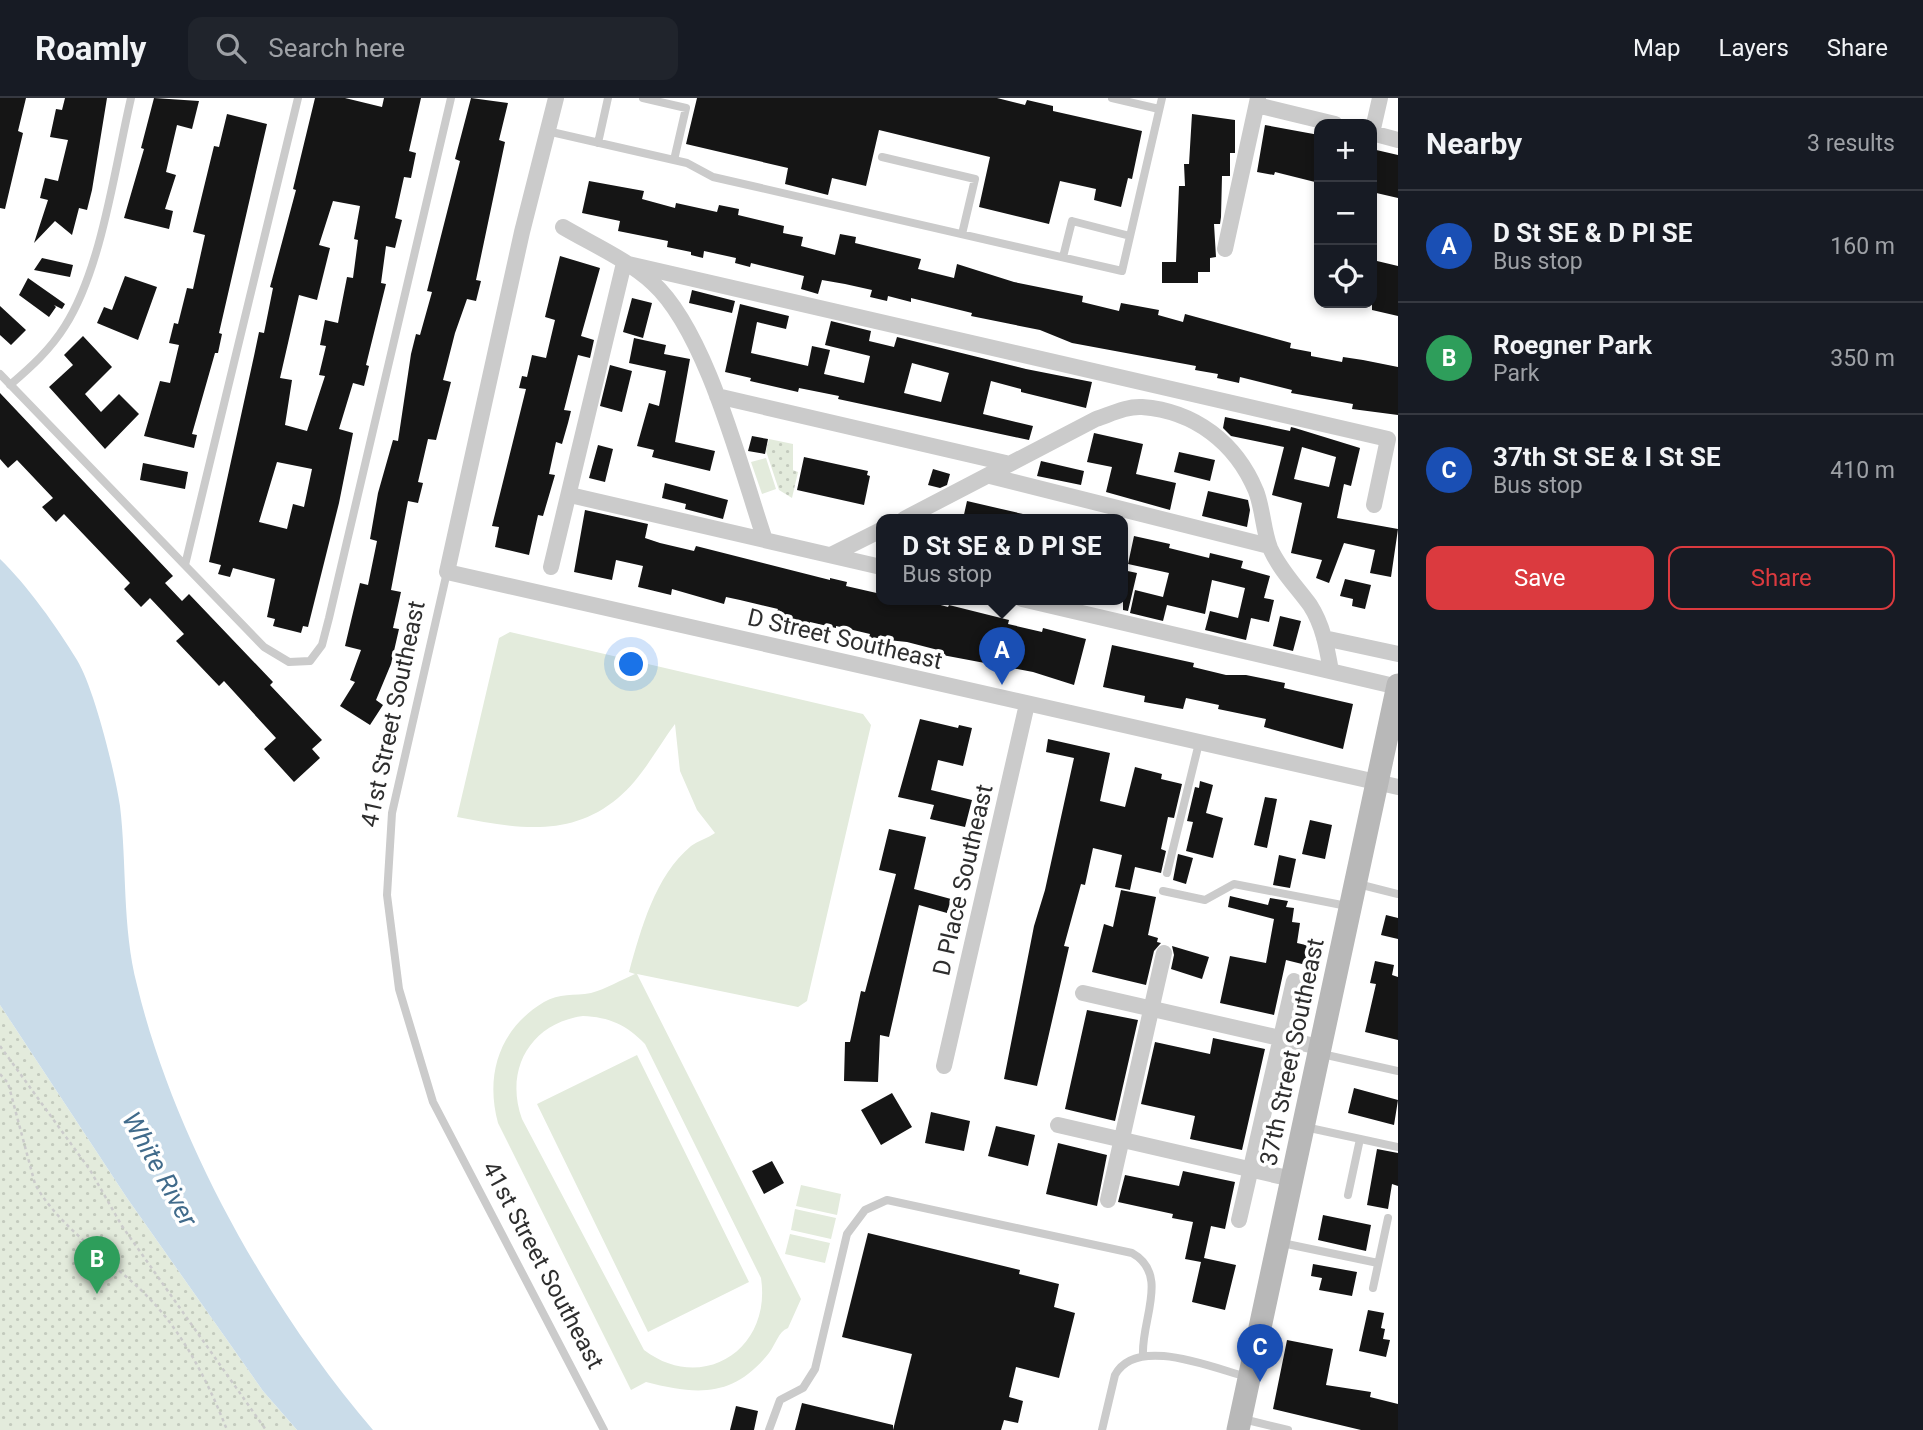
<!DOCTYPE html>
<meta charset="utf-8">
<style>
:root{--surface:#171b24;--page:#20242c;--text:#f1f3f6;--muted:#9ea1a6;--line:#363941;--accent:#db3a3f}
body{margin:0;font-family:Roboto,sans-serif;background:var(--page);color:var(--text)}
.controls{position:absolute;right:21px;top:21px;display:grid;overflow:hidden;border-radius:14px;box-shadow:0 4px 10px #0003}
.controls button{width:63px;height:63px;display:grid;place-items:center;padding:0;border:0;border-bottom:2px solid var(--line);background:var(--surface);color:var(--text);font:35px sans-serif}
.you{position:absolute;left:632px;top:567px;width:24px;height:24px;margin:-18px;border:5px solid #fff;border-radius:50%;background:#1a73e8;box-shadow:0 0 0 10px #1a73e833}
.badge{display:grid;place-items:center;width:46px;height:46px;border-radius:50%;background:var(--accent);color:#fff;font-size:23px;font-weight:700}
.pin{position:absolute;translate:-50% -58px;filter:drop-shadow(0 2px 4px #0008)}
.pin::after{content:'';position:absolute;top:37px;width:24px;height:21px;background:inherit;clip-path:polygon(0 0,100% 0,50% 100%)}
.popup{position:absolute;left:876px;top:416px;width:252px;height:91px;box-sizing:border-box;display:grid;place-content:center;border-radius:14px;background:var(--surface);filter:drop-shadow(0 2px 5px #0005);font-size:23px;white-space:nowrap;color:var(--muted)}
.popup b{font-size:26px;color:var(--text)}
.popup::after{content:'';position:absolute;left:50%;top:100%;margin-left:-14px;border:14px solid transparent;border-top-color:var(--surface)}
.list{margin:0;padding:0;list-style:none}
h2{display:flex;justify-content:space-between;align-items:center;height:91px;margin:0;padding:0 28px;font-size:30px}
h2 small{font-size:23px;font-weight:400;color:var(--muted)}
.list li{display:grid;grid-template-columns:46px 1fr auto;gap:21px;align-items:center;box-sizing:border-box;height:112px;padding:0 28px;border-top:2px solid var(--line)}
.list b{display:block;font-size:26px;white-space:nowrap}
.list p{margin:0;font-size:23px;white-space:nowrap;color:var(--muted)}
.list em{font-size:23px;font-style:normal;color:var(--muted)}
.actions{display:flex;gap:14px;padding:21px 28px}
.actions a{flex:1;padding:16px 0;border:2px solid var(--accent);border-radius:14px;text-align:center;font-size:24px;color:var(--accent)}
.actions .main{background:var(--accent);color:#fff}
.icon{flex:none;width:38px;height:38px;fill:none;stroke:currentColor;stroke-width:2;stroke-linecap:round;stroke-linejoin:round}
.map{position:relative;flex:none;width:1398px;height:1332px;overflow:hidden}
header{display:flex;align-items:center;gap:42px;box-sizing:border-box;height:98px;padding:0 35px;background:var(--surface);border-bottom:2px solid var(--line)}
header strong{font-size:33px}
nav{display:flex;gap:38px;margin-inline-start:auto;font-size:24px}
.search{width:490px;height:63px;background:var(--page);display:flex;align-items:center;gap:18px;box-sizing:border-box;padding:0 24px;border-radius:14px;color:var(--muted);font-size:26px}
main{display:flex}
aside{flex:1;background:var(--surface)}
.map>svg:first-child{display:block}
.grass{fill:#e3ebdc;fill-rule:evenodd}
.park{fill:url(#park-dots)}
.water{fill:#cadce9}
.building{fill:#151515;fill-rule:evenodd}
.lines{fill:none;stroke-linecap:round;stroke-linejoin:round}
.path{stroke:#cbcbcb;stroke-width:2.5;stroke-dasharray:3.5 3.5;stroke-linecap:butt}
.lane{stroke:#cbcbcb;stroke-width:8}
.street{stroke:#cbcbcb;stroke-width:16}
.secondary{stroke:#b8b8b8;stroke-width:23}
.labels{text-anchor:middle;stroke-width:7;stroke-linejoin:round;paint-order:stroke}
.street-label{font-size:24px;fill:#2e2e2e;stroke:#fff}
.water-label{font-size:26px;font-style:italic;fill:#416b8b;stroke:#fff}
</style>
<header>
<strong>Roamly</strong>
<div class="search"><svg class="icon" aria-label="search" viewBox="0 0 24 24"><circle cx="10" cy="10" r="6"/><path d="M15 15l6 6"/></svg>Search here</div>
<nav><a>Map</a><a>Layers</a><a>Share</a></nav>
</header>
<main>
<div class="map">
<svg width="1398" height="1332" viewBox="0 0 1398 1332">
<defs>
<pattern id="park-dots" width="8" height="8" patternUnits="userSpaceOnUse" patternTransform="scale(1.75)"><rect width="8" height="8" fill="#e3ebdc"/><path d="M2 2h.1M6 6h.1" fill="none" stroke="#c3cabd" stroke-width="1.8" stroke-linecap="round"/></pattern>
</defs>
<rect width="100%" height="100%" fill="#fff"/>
<path class="grass" d="M766 360 776 391 762 396 751 364Z
M510 534 863 616 871 627 807 903 798 909 637 876 801 1201 788 1230C778 1234 776 1246 769 1255 733 1300 697 1297 646 1284L631 1292 498 1025C485 977 499 931 544 904 559 895 574 898 591 895 606 891 621 882 635 876L629 874C641 831 655 778 691 748 698 743 708 740 715 735L697 712 680 673 675 626C657 650 642 680 618 700 569 741 515 730 457 719L499 540ZM583 918C609 919 627 927 645 946L761 1180C772 1252 702 1296 644 1252L522 1021C504 971 531 925 583 918Z
M637 957 749 1184 648 1234 537 1006Z
M801 1087 841 1096 837 1117 796 1108Z
M795 1111 836 1120 831 1141 791 1132Z
M790 1136 830 1145 825 1165 785 1156Z"/>
<path class="park" d="M769 341 793 346V372L798 374 792 400 779 392 766 353Z
M0 907 127 1100 263 1293 297 1332H0Z"/>
<path class="water" d="M0 461C27 487 57 529 77 562 94 590 115 674 120 708 127 767 122 829 137 887 174 1041 270 1212 373 1332H297L263 1293 127 1100 0 907Z"/>
<path class="building" d="M0 0H26L18 33 23 35 5 111 0 110Z
M65 0H107L92 92 87 112 79 110 72 137 55 123 34 145 48 102 40 100 45 80 58 83 68 42 50 39 56 11 62 12Z
M154 0 199 3 192 31 177 27 166 74 176 77 165 111 173 113 169 131 124 120 144 51 141 50Z
M315 0H345L382 9 384 0H421L409 53 416 55 411 80 404 79 395 120 402 122 395 150 386 148 381 185 386 186 366 267 369 268 364 288 353 285 339 331 353 335 339 405 308 529 303 528 301 535 273 528 275 521 267 519 275 481 233 470 230 479 218 476 221 467 209 464 254 258 259 234 264 235 273 190 270 189 296 92 293 91ZM333 103 360 108 354 141 358 142 353 180 347 179 338 225 325 222 320 247 326 248 319 277 325 278 307 333 285 327 292 282 280 280 299 197 317 202 330 150 319 147ZM277 364 312 371 304 409 293 406 287 431 259 424Z
M471 0 508 5 499 42 505 44 476 182 481 183 476 203 467 201 455 235 443 282 451 284 436 342 428 341 418 384 423 385 418 405 408 403 391 492 401 494 393 530 399 531 391 566 376 602 383 607 370 627 340 608 355 584 350 582 361 552 345 548 360 485 368 487 377 443 370 441 378 395 393 342 398 343 411 256 416 236 420 237 432 194 427 193 460 63 455 61Z
M697 0H997L1025 7 1027 2 1053 8V13L1142 33 1132 81 1128 80 1121 109 1094 102 1096 91 1060 83 1049 126 979 109 990 59 879 32 866 88 832 80 828 97 785 86 788 70 686 46Z
M227 16 267 26 219 235 222 236 218 255H215L192 336 197 337 194 350 144 338 160 283 170 285 179 247 169 245 174 225 178 226 187 190 193 191 205 137 193 134 214 48 219 49Z
M1192 16 1235 22V55H1230V78H1222L1221 119 1220 126H1214L1216 159 1210 160V174H1198V185H1162V164H1176L1179 88H1185L1184 66H1189Z
M1265 27 1319 37V85L1275 74 1274 77 1257 74Z
M1372 51 1398 57V100L1372 94Z
M589 83 644 93 642 101 675 110 676 105 717 114 719 107 739 111 738 117 784 128 783 135 803 139 801 148 835 157 840 136 856 139 855 145 921 161 918 171 954 180 957 166 1014 184 1083 198 1082 204 1119 213 1121 205 1159 212 1158 217 1183 224 1185 216 1291 245 1290 250 1311 254V258L1342 264 1343 259 1363 262 1398 269V317L1352 311 1353 306 1291 295 1292 292 1240 279 1239 285 1217 280 1218 276 1195 272 1196 268 1072 245 1040 232 971 218 972 215 911 200V204L888 198 887 203 870 199 872 192 845 186 822 182 818 196 801 191 804 178 751 165 750 169 735 165 736 160 704 153 703 160 691 157V154L667 149 668 143 618 133 620 123 582 115Z
M560 158 600 170 581 238 594 242 590 260 578 257 564 312 571 313 568 325 562 346 556 344 549 376 555 377 543 418 538 417 529 457 495 449 499 429 492 428 526 291 519 290 522 278 527 279 532 257 546 260 555 222 545 219Z
M42 160 73 167 70 179 34 172Z
M1377 163 1398 168V218L1372 212V187Z
M125 178 157 189 138 242 97 225 104 209 112 212Z
M28 180 65 206 62 211 54 207 56 209 49 219 19 197Z
M692 192 735 203 732 215 689 205Z
M632 200 652 205 643 240 623 234Z
M740 206 789 218 786 231 757 224 751 255 808 268 812 248 830 252 824 276 864 285 870 258 825 247 831 223 871 233 869 243 894 249 897 239 1026 271 1092 284 1086 310 1021 294V291L991 283 983 316 1033 328 1029 342 838 301 839 298 799 290 798 294 750 283 751 280 725 274ZM912 265 949 275 941 304 904 295Z
M0 208 26 232 11 247 0 237Z
M83 238 112 269 85 296 101 314 119 296 139 316 105 351 49 289 73 267 64 257Z
M634 240 666 247 664 256 690 261 675 344 715 353 710 373 652 359 654 352 637 348 649 305 659 308 666 273 629 265Z
M610 267 632 273 622 314 600 308Z
M0 295 173 478 165 485 182 503 189 496 273 584 270 587 322 642 312 651 320 660 294 684 264 651 276 640 224 583 219 588 176 543 184 536 150 500 141 509 124 491 130 485 64 416 56 424 42 409 53 400 17 362 8 370 0 361Z
M1225 319 1290 333 1291 329 1295 330 1360 350 1351 388 1344 386 1337 420 1398 431 1391 479 1370 475 1375 452 1344 445 1329 485 1316 480 1322 462 1291 455 1302 405 1272 397 1284 349 1231 338 1223 330ZM1302 349 1336 359 1329 389 1294 381Z
M1094 335 1143 346 1136 376 1176 385 1170 412 1106 394 1112 369 1087 364Z
M752 338 768 341 765 356 748 353Z
M598 347 613 351 605 384 589 380Z
M1179 354 1215 362 1210 383 1174 374Z
M804 359 868 373 867 377 870 378 864 407 797 392Z
M1041 363 1084 373 1081 387 1037 378Z
M143 365 188 374 185 391 140 382Z
M933 371 950 376 947 387 940 390 928 387Z
M665 385 728 402 723 421 685 411 686 406 662 400Z
M1208 393 1248 402 1250 412 1247 429 1202 418Z
M967 403 1023 416 1022 421H963Z
M585 412 648 426 645 440 660 445 694 453 696 448 830 482V480L847 484 846 488 881 496V501H919L948 509 949 507 1009 522 1008 526 1042 534 1043 530 1086 541 1074 587 1033 574 937 556 938 552 907 544 888 542 887 547 868 542 870 536 836 528V530L810 524 809 527 776 516 778 511 740 502 726 499 724 506 672 491 671 497 638 489 643 468 616 462 612 482 574 474Z
M1134 438 1170 446 1169 450 1209 460 1210 455 1243 463 1241 470 1270 478 1264 500 1274 502 1269 524 1251 520 1246 542 1205 532 1210 513 1238 520 1245 490 1212 482 1205 516 1167 507 1163 523 1130 515 1135 492 1163 499 1169 475 1128 466Z
M1123 472 1137 475 1128 513 1123 512Z
M1345 481 1371 487 1365 511 1352 508 1353 501 1340 498Z
M1280 518 1301 523 1293 553 1273 548Z
M1112 547 1194 565 1193 569 1226 577H1246L1285 585 1284 590 1353 606 1343 651 1264 629 1266 621 1218 611 1219 607 1186 600 1183 611 1144 604 1145 598 1103 589Z
M920 621 958 630 959 627 972 630 963 668 938 662 931 692 972 702 965 729 930 721 934 707 898 699Z
M1048 641 1110 655 1100 703 1125 709 1135 669 1162 676 1161 681 1182 686 1174 720 1168 719 1161 751 1166 753 1161 775 1135 769 1130 792 1115 789 1122 757 1093 750 1085 787 1081 786 1064 848 1069 849 1037 988 1004 981 1034 828 1045 792 1074 660 1046 654Z
M1200 683 1213 687 1206 715 1223 720 1213 760 1186 753 1193 724 1187 723 1195 689 1199 690Z
M1265 699 1277 701 1267 750 1254 747Z
M1310 722 1332 727 1325 761 1302 756Z
M889 731 926 739 914 791 951 801 947 815 919 807 889 939 880 937 878 984 844 983 845 944H850L861 893 865 894 896 776 879 772Z
M1178 756 1193 760 1186 786 1173 782Z
M1279 757 1296 761 1290 790 1273 787Z
M1121 792 1156 799 1148 837 1158 840 1157 844 1161 845 1154 853 1146 887 1092 874 1104 826 1113 829Z
M1230 798 1268 807 1270 800 1288 803 1286 809 1294 810 1292 824 1300 825 1297 845 1310 848 1306 867 1286 862 1274 917 1220 905 1230 858 1266 865 1274 821 1228 809Z
M1386 817 1398 820V841L1381 837Z
M1172 848 1209 859 1202 881 1171 871 1174 857Z
M1375 863 1394 867 1392 877 1398 879V942L1365 934 1376 886 1370 885Z
M1087 912 1138 922 1115 1023 1065 1011Z
M1213 940 1265 951 1242 1052 1190 1041 1195 1018 1141 1006 1155 944 1210 956Z
M1354 990 1398 1002 1394 1027 1348 1015Z
M892 995 912 1029 881 1047 861 1012Z
M931 1014 970 1023 964 1053 925 1045Z
M996 1028 1035 1037 1028 1068 988 1058Z
M1058 1045 1107 1057 1097 1108 1046 1096Z
M1377 1051 1398 1055V1088L1392 1086 1388 1111 1367 1107Z
M772 1063 784 1085 764 1096 752 1073Z
M1183 1073 1235 1084 1225 1131 1211 1128 1204 1160 1236 1167 1225 1212 1192 1204 1201 1164 1185 1161 1193 1124 1172 1120 1173 1116 1118 1104 1125 1077 1179 1088Z
M1323 1117 1371 1127 1366 1153 1318 1142Z
M868 1135 1020 1172 1019 1176 1059 1186 1054 1209 1075 1215 1059 1280 1016 1269 1009 1299 1023 1303 1018 1325 1004 1322 1001 1332H893L912 1256 842 1239Z
M1313 1166 1357 1174 1352 1198 1319 1192 1322 1180 1311 1178Z
M1368 1212 1384 1215 1381 1230 1385 1231 1383 1241 1390 1242 1386 1259 1359 1253Z
M1287 1242 1333 1251 1326 1287 1371 1294 1370 1299 1398 1306V1332H1361L1273 1311Z
M802 1305 893 1327V1332H795Z
M736 1308 758 1313 754 1332H730Z"/>
<g class="lines">
<path class="path" d="M0 948 90 1072 122 1128 266 1332
M0 976 8 985 35 1086C59 1129 105 1158 141 1192 181 1230 207 1281 227 1332"/>
<path class="lane" d="M643 0 686 10 674 62
M1112 0 1159 11
M547 33 687 65 713 79 1122 173 1162 0
M598 45 608 0
M882 59 975 81 962 136
M1063 159 1072 123 1130 138
M0 276 264 549 289 564 310 563 322 547 329 520 451 0
M10 287C31 269 50 252 65 228 102 170 115 68 131 0
M185 467 298 0
M447 474 392 715 387 797 399 891 433 1004 604 1332
M1167 775 1199 645
M1358 786 1398 796
M1163 793 1205 802 1234 786 1347 808
M1322 956 1398 973
M1305 1029 1398 1049
M1348 1097 1360 1041
M1282 1145 1378 1165
M1373 1190 1388 1120
M1243 1321 1288 1332
M769 1332 780 1302 803 1290 815 1271 847 1136 865 1112 887 1102 1132 1155C1170 1176 1141 1222 1143 1257
M1102 1332 1115 1277C1136 1237 1213 1270 1247 1279"/>
<path class="street" d="M556 0 522 134 447 474 1398 689
M1257 7 1335 26
M1372 35 1380 0
M1372 35 1398 42
M563 129C592 146 628 162 653 185 707 234 741 372 765 442
M1225 151 1258 0
M717 298 1010 366
M990 378 1269 448
M570 397 881 469
M904 421 1096 321C1111 316 1127 308 1142 309 1195 313 1236 345 1256 393 1263 411 1263 432 1270 450 1280 472 1296 488 1310 507 1323 527 1327 550 1331 573
M831 457 881 432
M551 469 624 165 1388 341 1374 407
M1022 501 1398 589
M1324 540 1398 556
M1083 895 1319 949
M944 968 1027 606
M1058 1027 1292 1081
M1108 1102 1164 855
M1239 1122 1294 883"/>
<path class="secondary" d="M1238 1332 1398 587"/>
</g>
<g class="labels">
<g class="street-label">
<text transform="translate(845 541) rotate(13)" y="8">D Street Southeast</text>
<text transform="translate(393 616) rotate(-78)" y="8">41st Street Southeast</text>
<text transform="translate(963 782) rotate(-77)" y="8">D Place Southeast</text>
<text transform="translate(1292 954) rotate(-78)" y="8">37th Street Southeast</text>
<text transform="translate(543 1167) rotate(62)" y="8">41st Street Southeast</text>
</g>
<g class="water-label">
<text transform="translate(160 1071) rotate(61)" y="9">White River</text>
</g>
</g>
</svg>
<div class="controls">
<button>+</button>
<button>−</button>
<button><svg class="icon" aria-label="locate" viewBox="0 0 24 24"><circle cx="12" cy="12" r="6"/><path d="M12 2v4M12 18v4M2 12h4M18 12h4"/></svg></button>
</div>
<div class="you"></div>
<div class="pin badge" style="left:1002px;top:587px;background:#1a4fb4">A</div>
<div class="popup"><b>D St SE &amp; D Pl SE</b>Bus stop</div>
<div class="pin badge" style="left:97px;top:1196px;background:#2e9e5b">B</div>
<div class="pin badge" style="left:1260px;top:1284px;background:#1a4fb4">C</div>
</div>
<aside>
<h2>Nearby<small>3 results</small></h2>
<ul class="list">
<li><span class="badge" style="background:#1a4fb4">A</span><div><b>D St SE &amp; D Pl SE</b><p>Bus stop</p></div><em>160 m</em></li>
<li><span class="badge" style="background:#2e9e5b">B</span><div><b>Roegner Park</b><p>Park</p></div><em>350 m</em></li>
<li><span class="badge" style="background:#1a4fb4">C</span><div><b>37th St SE &amp; I St SE</b><p>Bus stop</p></div><em>410 m</em></li>
</ul>
<div class="actions"><a class="main">Save</a><a>Share</a></div>
</aside>
</main>
